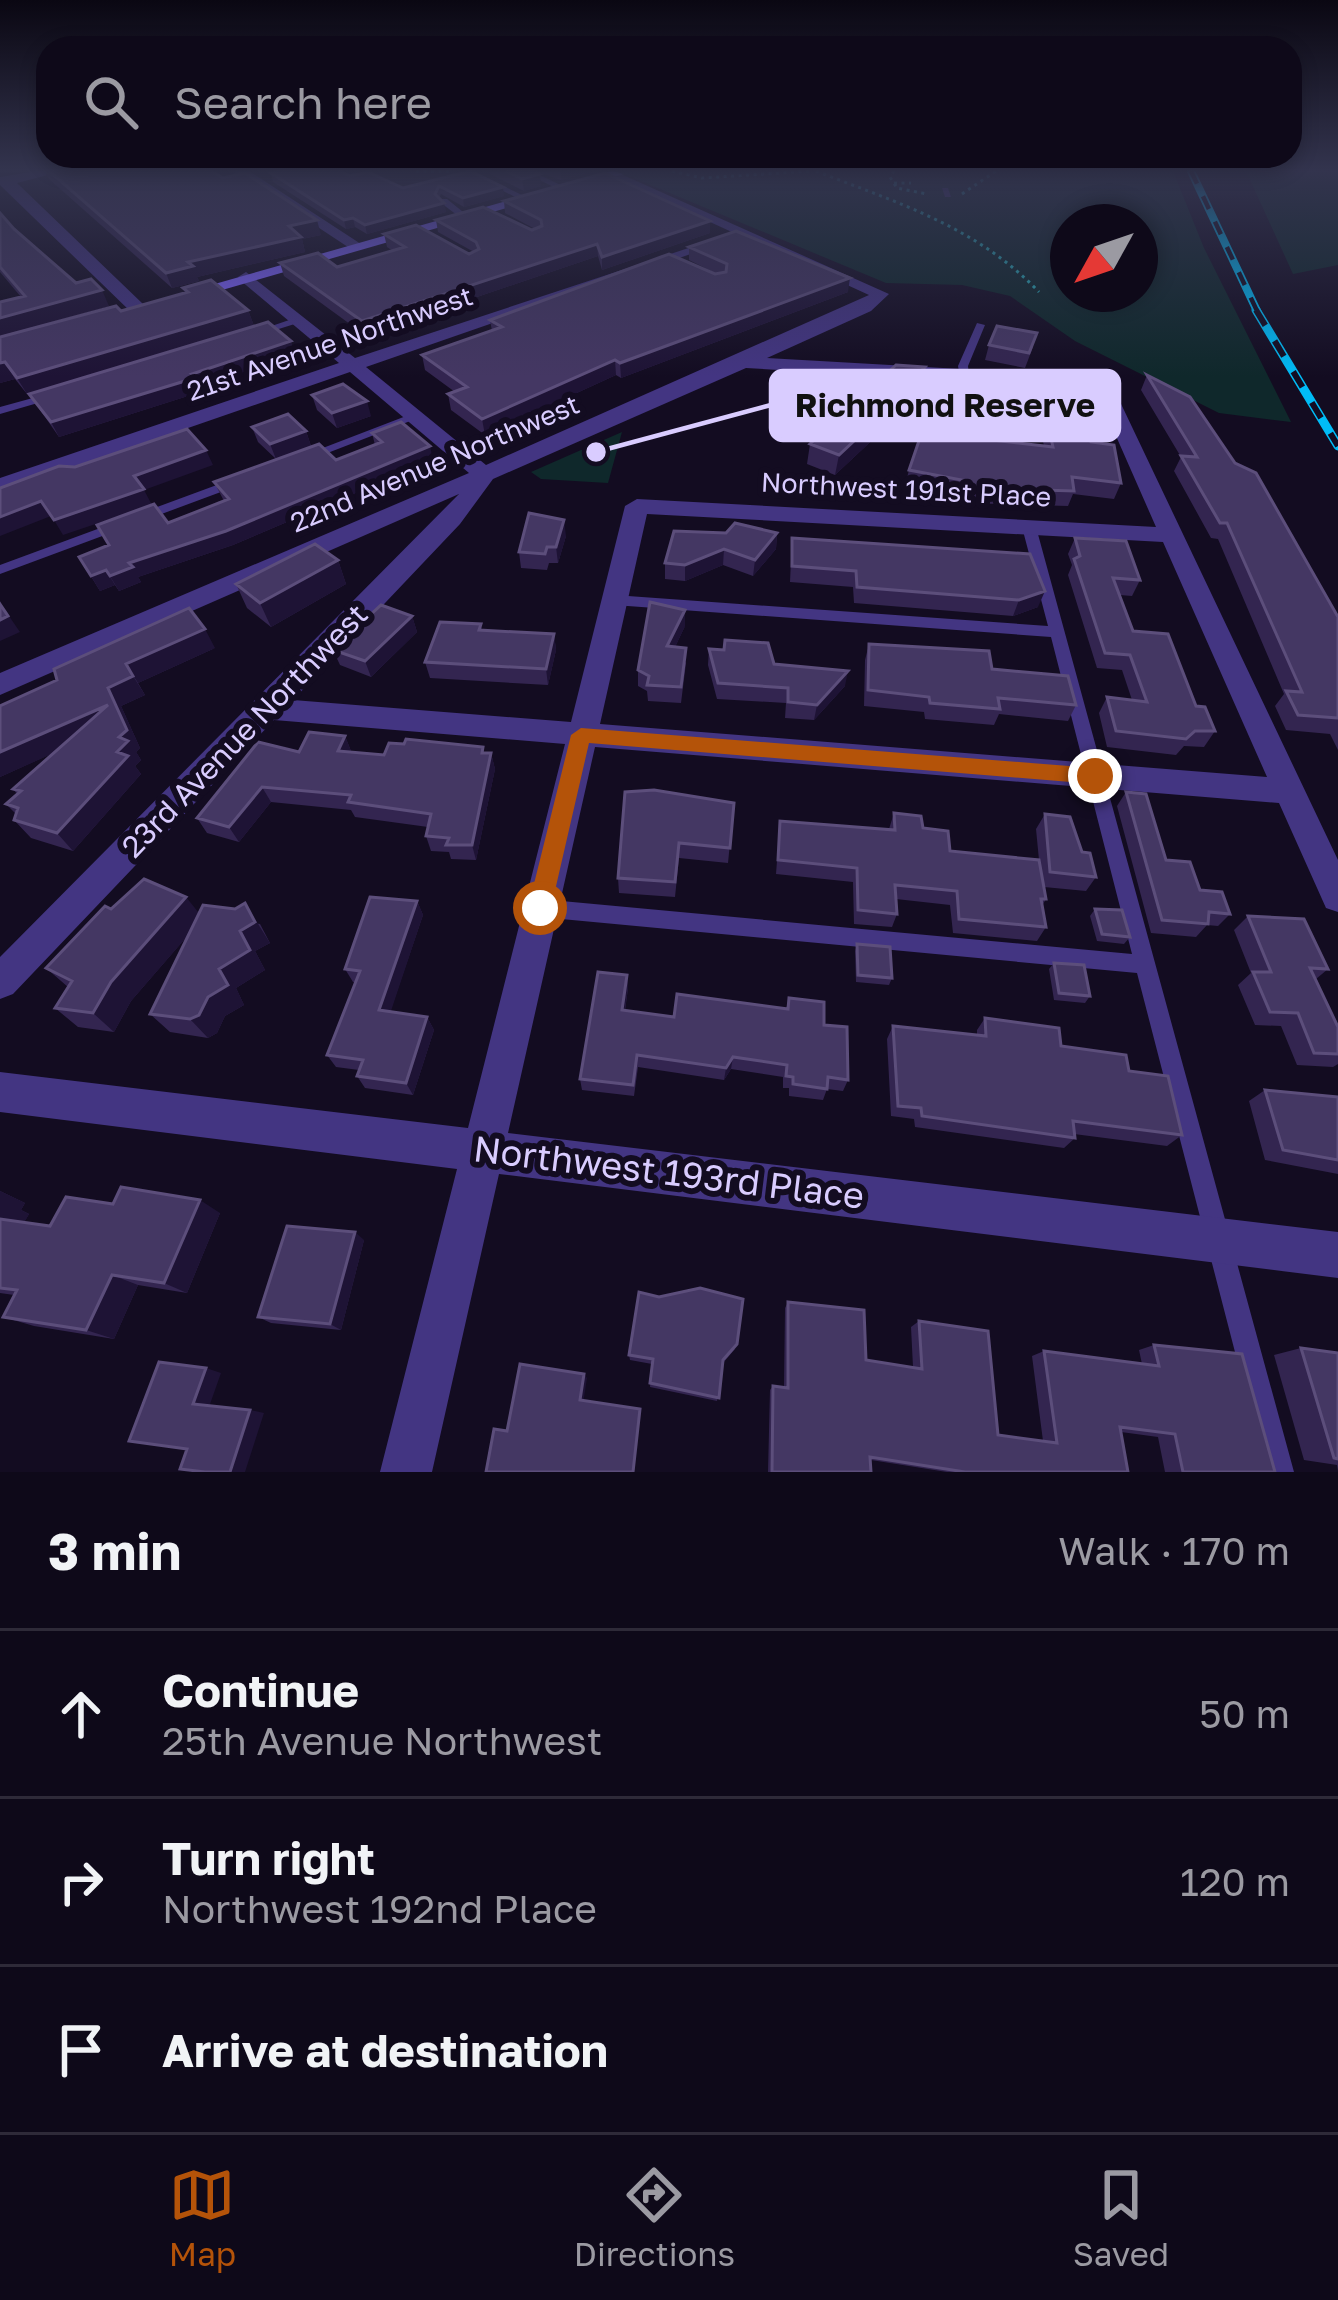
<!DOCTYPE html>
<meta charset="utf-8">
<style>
:root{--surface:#0e0919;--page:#1c1726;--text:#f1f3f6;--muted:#9b9aa2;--line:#2e2a38;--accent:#b45309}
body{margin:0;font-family:"Golos Text",sans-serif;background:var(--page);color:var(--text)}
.compass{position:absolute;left:1050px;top:204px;width:108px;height:108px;border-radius:50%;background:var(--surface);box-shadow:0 6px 18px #0003;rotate:230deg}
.stop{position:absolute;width:36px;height:36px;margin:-27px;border:9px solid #b45309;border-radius:50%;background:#fff}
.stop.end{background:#b45309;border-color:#fff;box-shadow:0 3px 12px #0008}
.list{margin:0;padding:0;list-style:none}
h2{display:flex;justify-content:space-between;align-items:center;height:156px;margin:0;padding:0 48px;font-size:51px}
h2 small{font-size:39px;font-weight:400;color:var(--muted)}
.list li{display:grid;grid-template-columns:78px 1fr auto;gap:36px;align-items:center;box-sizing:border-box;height:168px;padding:0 48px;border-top:3px solid var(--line)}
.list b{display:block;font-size:45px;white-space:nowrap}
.list p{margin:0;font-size:39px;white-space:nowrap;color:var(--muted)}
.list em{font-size:39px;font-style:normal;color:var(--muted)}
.icon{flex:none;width:66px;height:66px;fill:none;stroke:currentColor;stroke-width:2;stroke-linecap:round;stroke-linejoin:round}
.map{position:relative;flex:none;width:1338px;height:1472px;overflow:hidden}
.search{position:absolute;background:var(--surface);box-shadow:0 6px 18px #0003;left:36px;right:36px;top:36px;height:132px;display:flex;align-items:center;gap:30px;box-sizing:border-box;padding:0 42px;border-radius:36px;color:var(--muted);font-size:45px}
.sheet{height:660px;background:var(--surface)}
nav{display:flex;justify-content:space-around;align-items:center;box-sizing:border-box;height:168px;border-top:3px solid var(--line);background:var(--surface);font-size:33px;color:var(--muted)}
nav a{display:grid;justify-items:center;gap:6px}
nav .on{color:var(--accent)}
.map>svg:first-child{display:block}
.green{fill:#0f282b;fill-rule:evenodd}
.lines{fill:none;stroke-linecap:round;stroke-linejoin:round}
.path{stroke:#29abb6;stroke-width:3;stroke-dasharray:3 4.5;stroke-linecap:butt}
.lane{fill:#433582;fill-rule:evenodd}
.street{fill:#433582;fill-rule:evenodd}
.secondary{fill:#7d63ff;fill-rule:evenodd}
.rail-far1-casing{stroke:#00bcf7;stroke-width:8}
.rail-casing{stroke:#00bcf7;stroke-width:9}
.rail-far1{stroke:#130c21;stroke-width:4.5;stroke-dasharray:14;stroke-linecap:butt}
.rail{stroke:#130c21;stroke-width:6;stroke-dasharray:18;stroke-linecap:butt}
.wall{fill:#332550}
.shaded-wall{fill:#1e1335}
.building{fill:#443763;stroke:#5c4e7b;stroke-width:3}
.route{fill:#b45309}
.labels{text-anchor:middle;stroke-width:12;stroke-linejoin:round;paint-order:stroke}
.far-street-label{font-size:27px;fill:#d9ccff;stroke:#130c21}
.street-label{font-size:30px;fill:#d9ccff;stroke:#130c21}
.near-street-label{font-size:36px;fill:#d9ccff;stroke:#130c21}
.leader{fill:none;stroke:#d9ccff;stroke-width:4.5}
.callout-dot{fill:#d9ccff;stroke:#130c21;stroke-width:4.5}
.callout{fill:#d9ccff;stroke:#d9ccff;stroke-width:4.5}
.callout-label{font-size:33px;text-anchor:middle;font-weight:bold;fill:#111}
</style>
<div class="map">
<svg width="1338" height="1472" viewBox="0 0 1338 1472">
<rect width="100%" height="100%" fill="#130c21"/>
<path class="green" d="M617 171H1173L1204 248 1291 422 1219 413 1075 341 1010 296 962 285 886 283ZM1068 222H1140V294H1068Z
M1246 171H1338V265L1293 274Z
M622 432 608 483 541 479 531 472Z"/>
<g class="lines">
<path class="path" d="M416 171H454
M672 171 702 178 810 171
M816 171C898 203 977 227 1039 292
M894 171 890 177 897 188 927 194
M894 183H911
M962 194 996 171"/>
<path class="lane" d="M464 171H473L530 199 523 201Z
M521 171H531L569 189 562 191Z
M942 188H948L951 197H945Z
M441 199H447L468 216 461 218 441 203Z
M298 317 303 320 301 322 253 337 248 334Z
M977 323 985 325 968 366 969 375 960 377 958 366Z
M51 393 56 396 55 398 0 414V407Z
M414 413 418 414V418L312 459 302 456Z
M233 479 239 483 237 486 0 574V565Z
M1029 523 1036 527 1294 1472H1266L1137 973 540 917 533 914 530 908 533 902 540 899 1132 954 1051 637 614 605 607 600 614 595 1048 626 1022 527Z"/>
<path class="street" d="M37 171H63L17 183 143 304V312H131L0 185V177Z
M233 171H249L364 246 351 249Z
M614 171 889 294 871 311 767 358 1082 376 1113 387 1338 860V912L1326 908 1279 803 595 747 508 1133 1338 1232V1278L499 1174 432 1472H380L457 1169 0 1112V1072L468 1128 565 744 274 720 13 994 0 999V957L459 494 0 695V673L469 473 350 372 0 493V478L339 363 240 280 238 277 246 272 355 358 728 235V241L366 367 486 465 869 295 612 177ZM746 368 1079 388 1098 395 1156 527 637 499 625 506 571 722 293 700 460 524 493 479ZM647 514 1163 542 1267 777 600 724Z"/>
<path class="secondary" d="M612 171 624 174 184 301 169 297Z"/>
<defs>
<path id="rail-far1" d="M1191 171 1258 313"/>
<path id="rail" d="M1256 310 1338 446"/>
</defs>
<use href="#rail-far1" class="rail-far1-casing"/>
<use href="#rail" class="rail-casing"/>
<use href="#rail-far1" class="rail-far1"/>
<use href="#rail" class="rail"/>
</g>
<path class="wall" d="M45 171H211L321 235 302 239 305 252 197 277 199 281 172 288 49 179Z
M470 171 504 196 464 207 441 194 439 198 446 212 367 234 355 227 346 229 273 182 271 173 350 176 403 188Z
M490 171H590V172L561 180 535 171 541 186 524 191 490 174Z
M504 201 710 221V233L602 270 598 256 365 335 284 276 280 263 337 267 393 251 387 247 384 234 469 254 474 252 438 232 436 220 532 230 535 229 505 213Z
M0 213 14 229 76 283 109 306 0 336 21 297 0 272Z
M689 247 848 292 621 378 616 375 485 435 451 410 448 394 455 392 425 370 422 355 492 331 490 320 717 274 689 260Z
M183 288 248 310 254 326 295 354 200 387 201 390 191 395 59 437 29 394H27L15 379 0 383V337L121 311 185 293Z
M989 345 1033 347 1025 368 985 360Z
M1036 375 1091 442 1121 483 1114 499 1073 494 1068 506 964 503 963 497 905 486 909 470 1044 446 1032 390Z
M1147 375 1338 617V750L1330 734 1286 730 1275 706 1284 694 1218 539 1211 538 1174 471 1181 457 1141 390Z
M921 386 916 391 914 401 835 475 807 464 810 444Z
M312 395 371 416 337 428 317 410Z
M252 427 306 431 311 446 276 459 258 442Z
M372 433 433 460 233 545 138 577 141 582 119 591 115 585 100 591 79 557 224 501 214 482 336 460 375 445Z
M777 533 776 549 753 576 723 565 685 581 665 579V563Z
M566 536 558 563H549L547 570 521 568 519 552Z
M792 538 1030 554 1038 607 1013 616 854 603 853 587 790 582Z
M1075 538 1140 580 1132 596 1120 595 1133 631 1215 731 1204 747 1184 746 1176 755 1107 747 1099 713 1107 697 1132 700 1122 670 1097 668 1068 575 1072 565 1068 554Z
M338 560 346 584 271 627 247 608 236 584Z
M412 616 417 632 371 677 340 665 333 650Z
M481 624 482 630 554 634 556 650 548 685 430 678 425 662Z
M685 626 675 647 686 663 681 703 648 701 647 691 638 686V670Z
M869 644 992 669 1076 705 1068 721 999 714 994 725 925 719 924 712 864 706 865 660Z
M215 648 138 683 145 695 121 706 140 748 136 752 141 760 135 766 141 774 73 851 31 838 14 820 16 814 6 804 17 794 13 789 53 753 0 777V706Z
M709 649 774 664 845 686 814 720 785 718 786 703 717 699 708 665Z
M345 736 351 751 384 755 491 753 495 769 476 860 451 859 449 852 431 851 426 836 428 827 355 817 351 810 271 802 239 842 207 833 197 818 299 752Z
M1126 792 1166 860 1230 914 1218 926 1207 925 1196 937 1151 933 1117 806Z
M734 803 728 863 679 858 675 897 619 893 618 878Z
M894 813 923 828 950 851 1039 860 1036 829 1045 814 1082 852 1096 877 1086 891 1044 887 1046 899 1042 906 1046 927 1037 941 953 933 950 905 896 899 897 914 892 927 854 924 853 882 776 874 780 821 889 829Z
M417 901 423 915 390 1012 427 1017 434 1030 413 1095 365 1088 357 1076 359 1070 336 1067 327 1055 356 983 353 982 345 969Z
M111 909 199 913 260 924 270 943 255 951 265 970 236 988 244 1005 225 1016 217 1033 208 1038 170 1032 150 1014 189 934 131 1001 114 1032 78 1027 55 1008 68 987 46 968Z
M1095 909 1130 937 1124 944 1097 941 1090 916Z
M1248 916 1328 969 1316 979 1338 1027V1064L1333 1067 1297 1065 1281 1026 1255 1025 1238 985 1251 973 1234 930Z
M857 944 892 978 889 985 856 982 855 951Z
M1054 963 1090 996 1085 1003 1054 1000 1049 969Z
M627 975 628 988 625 1011 674 1017 786 1009 789 998 824 1025 848 1080 843 1091 827 1089 823 1100 789 1096V1088H783V1077L731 1069 724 1080 638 1067 634 1096 582 1090 580 1079Z
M985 1018 1129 1071 1182 1135 1167 1146 1074 1134 1075 1138 1064 1148 915 1127 914 1119 891 1116 887 1039 893 1026 977 1035V1030Z
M1265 1090 1338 1097V1174L1265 1160 1249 1101Z
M0 1191 25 1203 21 1210 29 1214 24 1222 50 1226 113 1204 220 1213 187 1293 138 1285 114 1339 34 1326 3 1317 14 1295 0 1293Z
M364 1240 341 1330 271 1323 258 1317Z
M788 1302 866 1360 913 1367 911 1327 919 1321 998 1435 1043 1441 1032 1356 1044 1351 1142 1364 1139 1350 1154 1345 1275 1472H1165L1158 1437 1121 1432 1128 1472H947L871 1460V1472H768L770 1390 773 1386 784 1387 785 1308Z
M1301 1348 1338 1353V1471L1337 1465 1304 1460 1274 1355Z
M735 1349 723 1363 717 1401 650 1387 652 1364 630 1360 629 1355Z"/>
<path class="shaded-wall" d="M561 171H590V172L561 180Z
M540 174 541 186 524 191 522 179Z
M503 187 504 196 464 207 463 198Z
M444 203 446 212 367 234 365 225Z
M353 218 355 227 346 229 344 220Z
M317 220 321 235 302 239 305 252 197 277 199 281 172 288 166 273 188 262 289 226Z
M710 221V233L602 270V257Z
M597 244 598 256 365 335 362 321Z
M850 278 848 292 621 378 620 363Z
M102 290 109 306 0 336V318Z
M248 310 254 326 27 394 17 378Z
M291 341 295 354 200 387 201 390 191 395 59 437 51 422Z
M615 360 616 375 485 435 482 419Z
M5 362 15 379 0 383V363Z
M925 367 921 386 916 391 914 401 835 475 839 455Z
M367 401 371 416 337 428 332 413Z
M306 431 311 446 276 459 270 444Z
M430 446 433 460 233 545 138 577 141 582 119 591 110 576 129 563Z
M206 450 213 465 144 490 152 505 63 535 54 520 134 476Z
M41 501 51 516 0 536V517Z
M564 520 566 536 558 563 556 547Z
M777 533 776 549 753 576 755 560Z
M724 549 723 565 685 581V565Z
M338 560 346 584 271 627 260 603Z
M106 570 115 585 100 591 91 576Z
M1045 591 1038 607 1013 616 1019 600Z
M0 603 20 632 0 641Z
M685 610V626L668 662 667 646Z
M412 616 417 632 371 677 365 661Z
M205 629 215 648 138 683 126 664Z
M554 634 556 650 548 685 546 669Z
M848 671 845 686 814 720 817 705Z
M133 676 145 695 121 706 140 748 136 752 141 760 135 766 141 774 73 851 57 833 117 752 119 737 108 688Z
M108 705 121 723 0 777V752Z
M345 736 351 751H338Z
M491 753 495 769 476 860 472 845Z
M262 787 271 802 239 842 229 827Z
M186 897 203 918 131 1001 114 1032 93 1013 111 982Z
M417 901 423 915 387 1023 379 1010Z
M245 903 270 943 255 951 265 970 236 988 244 1005 225 1016 217 1033 208 1038 190 1019 240 931Z
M627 975 628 988 623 1023 622 1010Z
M427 1017 434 1030 413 1095 406 1083Z
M733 1057 731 1069 724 1080 726 1068Z
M0 1191 25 1203 21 1210 29 1214 20 1230 0 1222Z
M200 1200 220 1213 187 1293 164 1283Z
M355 1232 364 1240 341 1330 330 1324Z
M112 1275 138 1285 114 1339 86 1330Z
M206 1368 221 1373 209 1407 193 1404Z
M584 1374 587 1378 583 1404 580 1400Z
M250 1410 264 1413 245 1472H230Z"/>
<path class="building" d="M49 171H211L223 178 245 173 317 220 289 226 301 237 188 262 193 266 166 273Z
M279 171H340L350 176 368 172 403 188 470 171 503 187 463 198 439 186 435 194 444 203 365 225 353 218 344 220 271 173Z
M506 171H534L540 174 522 179Z
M605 173 710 221 602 257 597 244 362 321 280 263 318 253 337 267 405 247 384 234 416 225 469 254 479 249 476 242 436 220 483 207 532 230 542 226 541 220 504 201Z
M0 213 14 229 76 283 91 279 102 290 0 318V302L25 296 0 267Z
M736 231 850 278 620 363 615 360 482 419 448 394 467 387 422 355 502 327 490 320 669 254 715 274 726 272 727 264 689 247Z
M211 280 248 310 17 378 5 362 0 363V337L116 306 121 311 188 292 183 288Z
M268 322 291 341 192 374 195 376 185 381 51 422 29 394Z
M997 326 1037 333 1029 353 989 345Z
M896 365 925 367 913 380 918 381 839 455 810 444Z
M1036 375 1079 378 1091 442 1114 445 1121 483 1072 477 1074 491 969 488 967 481 909 470 922 432 1053 447Z
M1147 375 1190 397 1235 463 1256 473 1338 617V718L1298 715 1286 691 1302 692 1227 523H1220L1181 456 1197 457Z
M343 384 367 401 332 413 312 395Z
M288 414 306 431 270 444 252 427Z
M401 422 430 446 226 531 129 563 133 567 110 576 106 570 91 576 79 557 109 545 97 525 154 504 168 523 229 499 214 482 319 444 336 460 382 442 372 433Z
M187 429 206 450 134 476 144 489 54 520 41 501 0 517V488L59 466 75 467Z
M529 513 564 520 556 547H547L545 554 519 552Z
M735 523 777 533 755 560 724 549 685 565 665 563 674 531 726 533Z
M792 538 1030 554 1045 591 1019 600 857 587 856 571 792 566Z
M1075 538 1126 541 1140 580 1113 578 1133 631 1168 634 1196 706 1205 707 1215 731H1195L1186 739 1116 731 1107 697 1147 702 1130 655 1105 653 1074 559 1080 556Z
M315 544 338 560 260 603 236 584Z
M650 602 685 610 667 646 686 648 681 687 647 685 649 676 638 670Z
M0 604 8 616 0 620Z
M381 605 412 616 365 661 333 650Z
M189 608 205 629 126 664 133 676 108 688 127 730 119 737 128 741 117 752 128 756 57 833 14 820 18 808 6 804 21 791 13 789 108 705 0 752V706L57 680 54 669Z
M440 622 481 624 479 630 554 634 546 669 425 662Z
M725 640 768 643 774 664 848 671 817 705 788 702V688L718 683 709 649 724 650Z
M869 644 989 651 992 669 1068 676 1076 705 998 698 1000 709 930 703 929 697 868 690Z
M309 732 345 736 338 751 384 755 389 743 404 744 406 739 483 747 482 753H491L472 845H446L449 838 426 836 431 814 348 802 351 795 262 787 229 827 197 818 258 742 299 752Z
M654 790 734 803 730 848 679 843 675 882 618 878 625 792Z
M1126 792 1146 794 1166 860 1190 862 1200 890 1222 892 1230 914 1209 912 1208 924 1162 920Z
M894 813 921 816 923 828 948 831 950 851 1039 860 1046 899H1041L1046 927 959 919 957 891 895 885 897 914 858 910 857 868 778 860 780 821 895 830Z
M1045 814 1070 817 1082 852 1090 853 1096 877 1050 872Z
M144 879 186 897 111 982 93 1013 55 1008 72 981 46 968 105 906 111 909Z
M370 897 417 901 379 1010 427 1017 406 1083 357 1076 363 1060 327 1055 360 971 345 969Z
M245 903 255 922 240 931 250 950 219 969 228 985 208 997 199 1015 190 1019 150 1014 203 905 235 909Z
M1095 909 1122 910 1130 937 1102 934Z
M1248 916 1304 919 1328 969 1310 968 1338 1027V1054L1314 1053 1298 1013 1270 1012 1253 972H1271Z
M857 944 890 947 892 978 858 975Z
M1054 963 1084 965 1090 996 1059 993Z
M598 972 627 975 622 1010 674 1017 677 994 788 1009 789 998 824 1002V1025L847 1027 848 1080 828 1077 827 1089 793 1084V1077L786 1076 787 1065 733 1057 726 1068 637 1055 633 1085 580 1079Z
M985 1018 1059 1028 1061 1046 1126 1055 1129 1071 1168 1076 1182 1135 1073 1121 1075 1138 922 1116 921 1108 898 1106 893 1026 986 1036Z
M1265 1090 1338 1097V1160L1283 1150Z
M121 1187 200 1200 164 1283 112 1275 86 1330 3 1317 17 1290 0 1288V1219L50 1226 66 1197 113 1204Z
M287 1226 355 1232 330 1324 258 1317Z
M700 1288 743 1299 737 1344 723 1360 719 1398 650 1383 653 1359 629 1355 639 1292 659 1297Z
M788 1302 864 1310 866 1360 922 1369 919 1321 988 1331 998 1435 1057 1443 1044 1351 1159 1366 1154 1345 1242 1354 1275 1472H1183L1175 1434 1120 1427 1128 1472H965L870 1457 871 1472H772L773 1386 788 1388Z
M1301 1348 1338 1353V1459L1334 1458Z
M159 1362 206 1368 193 1404 250 1410 230 1472H205L180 1469 187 1449 129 1441Z
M520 1364 584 1374 580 1400 640 1409 633 1472H486L494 1429 507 1431Z"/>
<linearGradient id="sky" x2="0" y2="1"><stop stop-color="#0a0712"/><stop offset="0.45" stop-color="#33344e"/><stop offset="1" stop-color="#33344e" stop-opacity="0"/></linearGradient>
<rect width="1338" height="377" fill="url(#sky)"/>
<path class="route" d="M581 728 1095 768 1105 776 1095 784 589 743 551 908 540 918 528 908 571 735Z"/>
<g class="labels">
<g class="far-street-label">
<text transform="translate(330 344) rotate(-19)" y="9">21st Avenue Northwest</text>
<text transform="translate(435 464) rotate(-23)" y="9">22nd Avenue Northwest</text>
<text transform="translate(906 490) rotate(3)" y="9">Northwest 191st Place</text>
</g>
<g class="street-label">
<text transform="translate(245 731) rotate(-46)" y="10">23rd Avenue Northwest</text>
</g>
<g class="near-street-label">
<text transform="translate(669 1172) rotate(7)" y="13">Northwest 193rd Place</text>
</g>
</g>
<path class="leader" d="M596 452L771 405"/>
<circle class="callout-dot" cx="596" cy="452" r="12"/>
<rect class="callout" x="771" y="371" width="348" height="69" rx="12"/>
<g class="callout-label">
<text x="945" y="417">Richmond Reserve</text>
</g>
</svg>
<svg class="compass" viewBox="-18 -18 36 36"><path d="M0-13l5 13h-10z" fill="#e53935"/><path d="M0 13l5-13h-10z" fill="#9b9aa2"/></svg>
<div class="stop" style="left:540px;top:908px"></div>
<div class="stop end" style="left:1095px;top:776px"></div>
<div class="search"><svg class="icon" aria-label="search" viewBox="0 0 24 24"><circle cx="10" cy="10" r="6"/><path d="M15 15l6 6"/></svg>Search here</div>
</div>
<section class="sheet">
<h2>3 min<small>Walk · 170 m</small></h2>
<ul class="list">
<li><svg class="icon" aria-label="ahead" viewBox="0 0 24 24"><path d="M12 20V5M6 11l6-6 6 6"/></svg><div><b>Continue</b><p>25th Avenue Northwest</p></div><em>50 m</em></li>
<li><svg class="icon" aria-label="right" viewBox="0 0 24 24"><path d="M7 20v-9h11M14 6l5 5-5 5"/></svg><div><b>Turn right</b><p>Northwest 192nd Place</p></div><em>120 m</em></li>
<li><svg class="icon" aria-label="arrive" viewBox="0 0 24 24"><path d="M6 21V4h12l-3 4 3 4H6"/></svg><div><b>Arrive at destination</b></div></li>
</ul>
</section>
<nav>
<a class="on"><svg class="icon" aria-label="map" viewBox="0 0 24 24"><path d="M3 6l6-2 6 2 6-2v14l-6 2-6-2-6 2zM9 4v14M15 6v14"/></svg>Map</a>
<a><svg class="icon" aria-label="directions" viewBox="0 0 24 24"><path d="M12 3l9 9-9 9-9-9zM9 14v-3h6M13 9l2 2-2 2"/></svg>Directions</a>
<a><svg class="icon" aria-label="saved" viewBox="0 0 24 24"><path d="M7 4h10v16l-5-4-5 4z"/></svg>Saved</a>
</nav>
